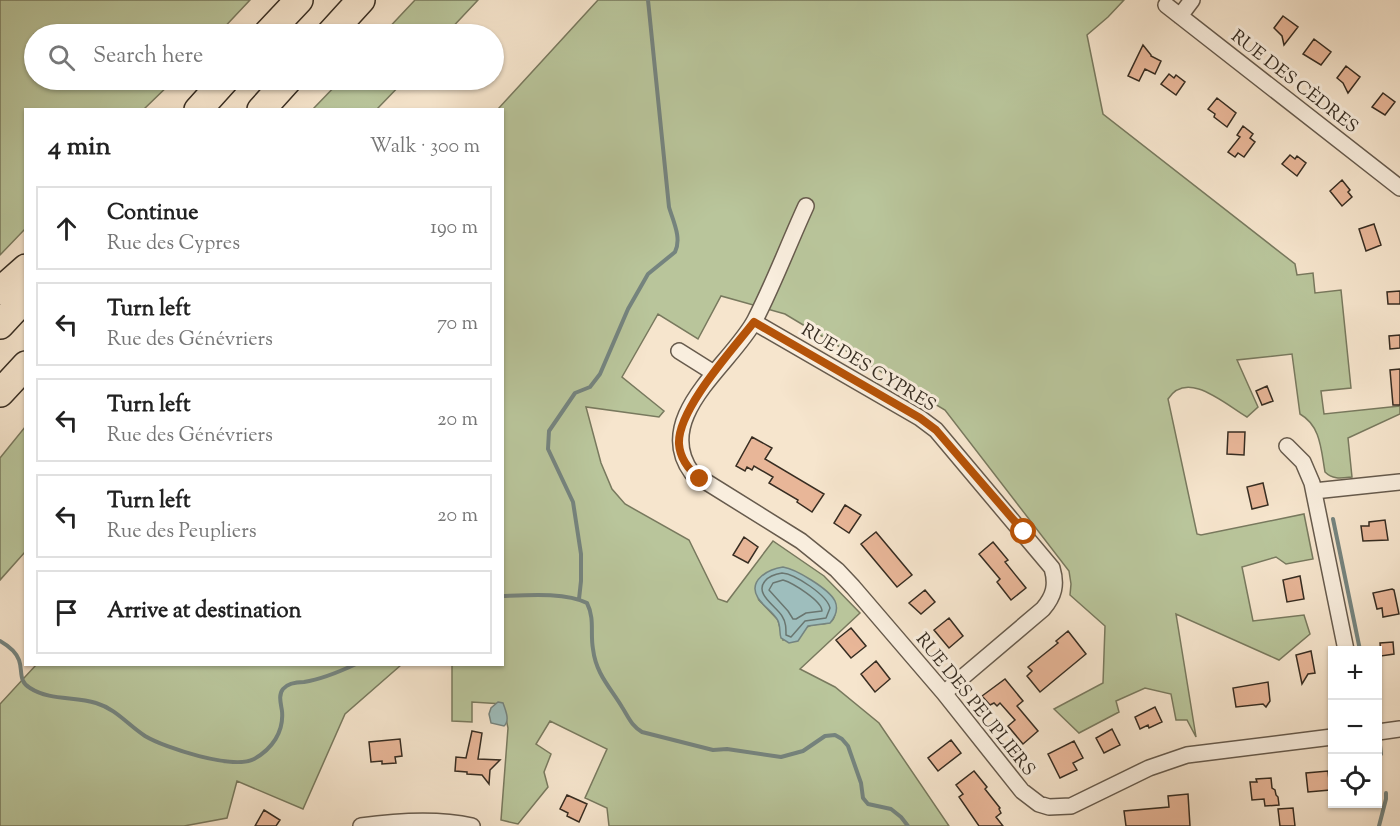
<!DOCTYPE html>
<meta charset="utf-8">
<style>
:root{--surface:#fff;--page:#f2f2f2;--text:#222;--muted:#767676;--line:#e0e0e0}
body{margin:0;font-family:"Sorts Mill Goudy",serif;background:var(--page);color:var(--text)}
.controls{position:absolute;right:18px;bottom:18px;display:grid;overflow:hidden;border-radius:0px;box-shadow:0 2px 4px #0004}
.controls button{width:54px;height:54px;display:grid;place-items:center;padding:0;border:0;border-bottom:2px solid var(--line);background:var(--surface);color:var(--text);font:30px sans-serif}
.stop{position:absolute;width:18px;height:18px;margin:-14px;border:4px solid #b45309;border-radius:50%;background:#fff}
.stop.end{background:#b45309;border-color:#fff;box-shadow:0 2px 6px #0008}
.list{margin:0;padding:0;list-style:none}
h2{display:flex;justify-content:space-between;align-items:center;height:78px;margin:0;padding:0 24px;font-size:26px}
h2 small{font-size:20px;font-weight:400;color:var(--muted)}
.list li{display:grid;grid-template-columns:39px 1fr auto;gap:18px;align-items:center;box-sizing:border-box;height:84px;margin:0 12px 12px;padding:0 12px;border:2px solid var(--line);border-radius:0px}
.list b{display:block;font-size:22px;white-space:nowrap}
.list p{margin:0;font-size:20px;white-space:nowrap;color:var(--muted)}
.list em{font-size:20px;font-style:normal;color:var(--muted)}
.icon{flex:none;width:33px;height:33px;fill:none;stroke:currentColor;stroke-width:2;stroke-linecap:round;stroke-linejoin:round}
.map{position:relative;flex:none;width:1400px;height:826px;overflow:hidden}
.search{position:absolute;background:var(--surface);box-shadow:0 2px 4px #0004;left:24px;top:24px;width:480px;height:66px;display:flex;align-items:center;gap:15px;box-sizing:border-box;padding:0 21px;border-radius:33px;color:var(--muted);font-size:22px}
.panel{position:absolute;background:var(--surface);box-shadow:0 2px 4px #0004;left:24px;top:108px;width:480px;height:558px;border-radius:0px}
.map>svg:first-child{display:block}
.green{fill:#b9c59b;stroke:#78795e;stroke-width:1.5;fill-rule:evenodd}
.water{fill:#9ebebd;stroke:#75847f;stroke-width:1.5}
.lines{fill:none;stroke-linecap:round;stroke-linejoin:round}
.shore{stroke:#6a7670;stroke-width:1.5}
.stream{stroke:#75847f;stroke-width:4}
.building{fill:#e8b698;stroke:#372d22;stroke-width:1.5}
.street-casing{stroke:#675b4d;stroke-width:18}
.highway-casing{stroke:#372d22;stroke-width:30}
.street{stroke:#f9eede;stroke-width:15}
.highway{stroke:#f6e5cd;stroke-width:27}
.route{stroke:#b45309;stroke-width:8}
.labels{text-anchor:middle;stroke-width:6;stroke-linejoin:round;paint-order:stroke}
.street-label{font-size:18px;fill:#372d22;stroke:#f9eede}
</style>
<div class="map">
<svg width="1400" height="826" viewBox="0 0 1400 826">
<rect width="100%" height="100%" fill="#f6e5cd"/>
<filter id="stains"><feTurbulence type="fractalNoise" baseFrequency=".00333" numOctaves="4"/><feColorMatrix values="0 0 0 0 .2 0 0 0 0 .09 0 0 0 0 .02 0 0 0 .5 -.17"/></filter>
<radialGradient id="worn" r=".72"><stop offset=".6" stop-color="#630" stop-opacity="0"/><stop offset="1" stop-color="#630" stop-opacity=".3"/></radialGradient>
<path class="green" d="M0 0H250L218 34H34V80H174L144 109 26 110 25 229 0 255Z
M415 0H478L446 34H383Z
M598 0H1124L1108 17 1087 35 1103 114 1295 264 1297 275 1313 273 1315 293 1341 290 1351 388 1321 391 1324 414 1400 406V414L1348 438 1352 477C1342 478 1333 480 1325 472 1321 450 1321 426 1300 414L1292 354 1237 360 1258 407 1247 417C1225 404 1187 369 1168 399L1197 534 1201 535 1304 514 1313 559 1286 564 1276 557 1242 567 1253 621 1304 615 1310 634 1279 660 1176 614 1196 737 1187 720H1176L1171 694 1145 688 1116 701 1119 712 1079 733 1054 709 1103 683 1105 626 1070 595 1071 584 1069 571 945 410 785 314 721 296 698 339 658 314 622 377 664 411 659 417 586 407 601 463 612 489 625 504 689 540 718 599 727 602 773 541 824 576 860 613 800 669 835 687 879 723 949 826H609L607 808 585 798 607 749 550 721 536 744 551 754 544 772 548 787 518 824 501 820 508 728 503 704 472 702V722L452 721V665L502 664V110L498 109ZM829 594C834 600 836 604 835 612 834 629 820 621 809 626 800 630 791 636 783 640L778 620 759 600Z
M341 80H405L377 109H313Z
M25 427V552L0 580V458Z
M36 665V664L401 665 345 714 303 809 237 781 227 818 184 826H0V704Z"/>
<path class="water" d="M783 567C796 569 829 589 835 601 839 610 835 617 830 623L808 626 798 641 789 643 781 638C779 632 781 625 777 619 772 611 763 606 758 598 747 580 769 569 783 567Z
M498 702 503 703C506 711 510 721 504 726L491 723 489 714 491 708Z"/>
<g class="lines">
<path class="shore" d="M782 573C795 574 827 595 830 608L826 618 805 621 791 637 786 635C786 628 786 622 782 616 776 606 754 594 765 581 769 576 776 574 782 573Z
M783 580C793 583 822 601 822 611L806 613 796 619H793L788 611 769 590 773 583Z"/>
<path class="stream" d="M1333 519 1360 650
M502 596C527 595 566 592 587 603 595 619 590 633 593 649 596 674 610 687 622 707 629 718 631 725 642 732L713 750 727 749 781 757 803 751 825 736 835 735 842 739 848 746 861 783 863 798 868 804 891 809 901 817 908 826
M579 599 581 581V554L573 502 548 449 549 431 575 393 590 387 600 374 628 309 648 274 675 252C682 238 673 221 669 207L648 0
M0 641C7 645 16 652 19 660 23 671 18 681 30 688 50 701 75 696 96 703 116 709 128 725 145 736 165 748 233 770 254 759 272 749 284 732 282 711 281 704 278 695 283 689 288 683 297 682 304 682 323 679 339 672 356 664
M1380 745 1381 754
M1379 826 1386 799V793"/>
</g>
<path class="building" d="M1283 16 1298 27 1284 45 1282 36 1274 28Z
M1314 39 1331 52 1321 65 1303 54Z
M1143 45 1151 55V56L1161 61 1155 74 1145 69 1139 81 1128 76Z
M1346 66 1360 77 1348 93 1343 83 1337 78Z
M1169 74 1174 78 1176 75 1185 82 1176 95 1161 84Z
M1383 93 1395 102 1385 115 1372 107Z
M1217 98 1236 113 1227 127 1214 117 1215 114 1208 109Z
M1243 126 1253 134 1250 138 1255 142 1244 157 1238 153 1235 157 1228 152 1240 137 1237 135Z
M1290 155 1295 159 1297 156 1306 163 1297 176 1282 164Z
M1342 180 1350 190 1348 192 1352 197 1342 206 1330 191Z
M1374 224 1381 245 1366 251 1359 229Z
M1400 291V304H1388L1387 292Z
M1400 335V348L1390 349 1389 336Z
M1400 369V405H1393L1390 370Z
M1267 386 1273 401 1262 405 1256 391Z
M1228 432H1245L1244 455 1227 454Z
M752 437 772 448 765 459 824 494 812 512 797 502 798 500 769 483 773 477 754 466 752 470 747 467 745 471 736 466Z
M1263 483 1268 505 1252 509 1247 487Z
M845 505 861 515 849 533 834 523Z
M1385 520 1388 540 1363 541 1361 526H1369V522Z
M876 532 912 575 897 587 861 544Z
M744 537 758 547 748 563 733 555Z
M993 542 1008 560 1005 562 1026 588 1011 600 997 582 1000 579 979 554Z
M1300 576 1304 599 1287 602 1283 580Z
M1392 589 1394 590 1399 614 1383 617 1382 608 1377 609 1373 593Z
M925 590 935 602 921 614 909 603Z
M949 618 963 636 949 648 934 630Z
M851 628 866 646 851 658 836 640Z
M1068 631 1086 654 1040 692 1027 676 1032 671 1028 667 1058 643 1056 641Z
M1393 642 1394 654 1381 656 1380 643Z
M1311 651 1315 673 1308 674 1302 684 1296 655Z
M876 661 890 679 875 692 861 674Z
M1005 679 1023 701 1017 706 1038 731 1023 744 1008 726 1015 720 1000 703 997 706 994 703 990 705 982 696Z
M1268 682 1270 701 1266 707 1263 704 1236 707 1233 688Z
M1155 707 1162 722 1149 728 1148 725 1140 729 1135 717Z
M1112 729 1120 745 1104 753 1096 738Z
M472 731 482 733 478 759 500 760 490 770 489 784 482 775 467 774V772L455 771 456 757 466 758Z
M400 739 402 756 395 757 396 763 382 764V761L371 762 369 742Z
M951 740 961 753 938 771 928 758Z
M1074 741 1083 758 1073 763 1077 770 1060 778 1048 754Z
M974 771 987 787 985 789 1000 808 999 809 1001 813 996 817 1003 826H979L959 797 963 794 956 785Z
M1328 771 1330 790 1308 792 1306 773Z
M1271 778 1272 788 1275 790 1276 795 1278 797 1279 805 1265 806 1264 799 1252 800 1250 782H1257L1256 779Z
M1188 794 1190 826H1126L1124 811 1169 807 1168 796Z
M567 795 587 804 579 822 567 816 568 813 560 809Z
M1293 808 1295 826H1280L1278 809Z
M264 810 280 820 276 826H255Z"/>
<g class="lines">
<defs>
<path id="street" d="M1166 5 1400 188
M1180 16 1192 0
M806 206C789 243 774 283 755 320 732 364 651 417 692 473L801 541 837 570 853 587 944 693 1022 791 1039 804 1049 807 1071 806 1149 768 1187 755 1332 737
M754 322 920 418 936 430 1052 568C1057 585 1054 596 1043 609L944 693
M679 351 714 373
M1287 446 1303 462 1312 483 1346 650
M1314 491 1400 482
M1378 732 1400 729
M361 826C397 821 436 818 472 826"/>
<path id="highway" d="M267 34 299 0
M330 34 361 0
M198 110 225 80
M261 110 288 80
M0 291 26 268
M0 325 26 297
M0 393 26 365"/>
</defs>
<use href="#street" class="street-casing"/>
<use href="#highway" class="highway-casing"/>
<use href="#street" class="street"/>
<use href="#highway" class="highway"/>
</g>
<g class="lines">
<path class="route" d="M700 479C689 470 680 459 679 444 677 410 733 349 754 322L920 418 936 430 1024 532"/>
</g>
<g class="labels">
<g class="street-label">
<text transform="translate(1295 81) rotate(38)" y="6">RUE DES CÈDRES</text>
<text transform="translate(869 367) rotate(31)" y="6">RUE DES CYPRES</text>
<text transform="translate(976 704) rotate(51)" y="6">RUE DES PEUPLIERS</text>
</g>
</g>
<rect width="100%" height="100%" filter="url(#stains)"/>
<rect width="100%" height="100%" fill="url(#worn)"/>
</svg>
<div class="controls">
<button>+</button>
<button>−</button>
<button><svg class="icon" aria-label="locate" viewBox="0 0 24 24"><circle cx="12" cy="12" r="6"/><path d="M12 2v4M12 18v4M2 12h4M18 12h4"/></svg></button>
</div>
<div class="stop" style="left:1024px;top:532px"></div>
<div class="stop end" style="left:700px;top:479px"></div>
<div class="search"><svg class="icon" aria-label="search" viewBox="0 0 24 24"><circle cx="10" cy="10" r="6"/><path d="M15 15l6 6"/></svg>Search here</div>
<section class="panel">
<h2>4 min<small>Walk · 300 m</small></h2>
<ul class="list">
<li><svg class="icon" aria-label="ahead" viewBox="0 0 24 24"><path d="M12 20V5M6 11l6-6 6 6"/></svg><div><b>Continue</b><p>Rue des Cypres</p></div><em>190 m</em></li>
<li><svg class="icon" aria-label="left" viewBox="0 0 24 24"><path d="M17 20v-9H6M10 6l-5 5 5 5"/></svg><div><b>Turn left</b><p>Rue des Génévriers</p></div><em>70 m</em></li>
<li><svg class="icon" aria-label="left" viewBox="0 0 24 24"><path d="M17 20v-9H6M10 6l-5 5 5 5"/></svg><div><b>Turn left</b><p>Rue des Génévriers</p></div><em>20 m</em></li>
<li><svg class="icon" aria-label="left" viewBox="0 0 24 24"><path d="M17 20v-9H6M10 6l-5 5 5 5"/></svg><div><b>Turn left</b><p>Rue des Peupliers</p></div><em>20 m</em></li>
<li><svg class="icon" aria-label="arrive" viewBox="0 0 24 24"><path d="M6 21V4h12l-3 4 3 4H6"/></svg><div><b>Arrive at destination</b></div></li>
</ul>
</section>
</div>
